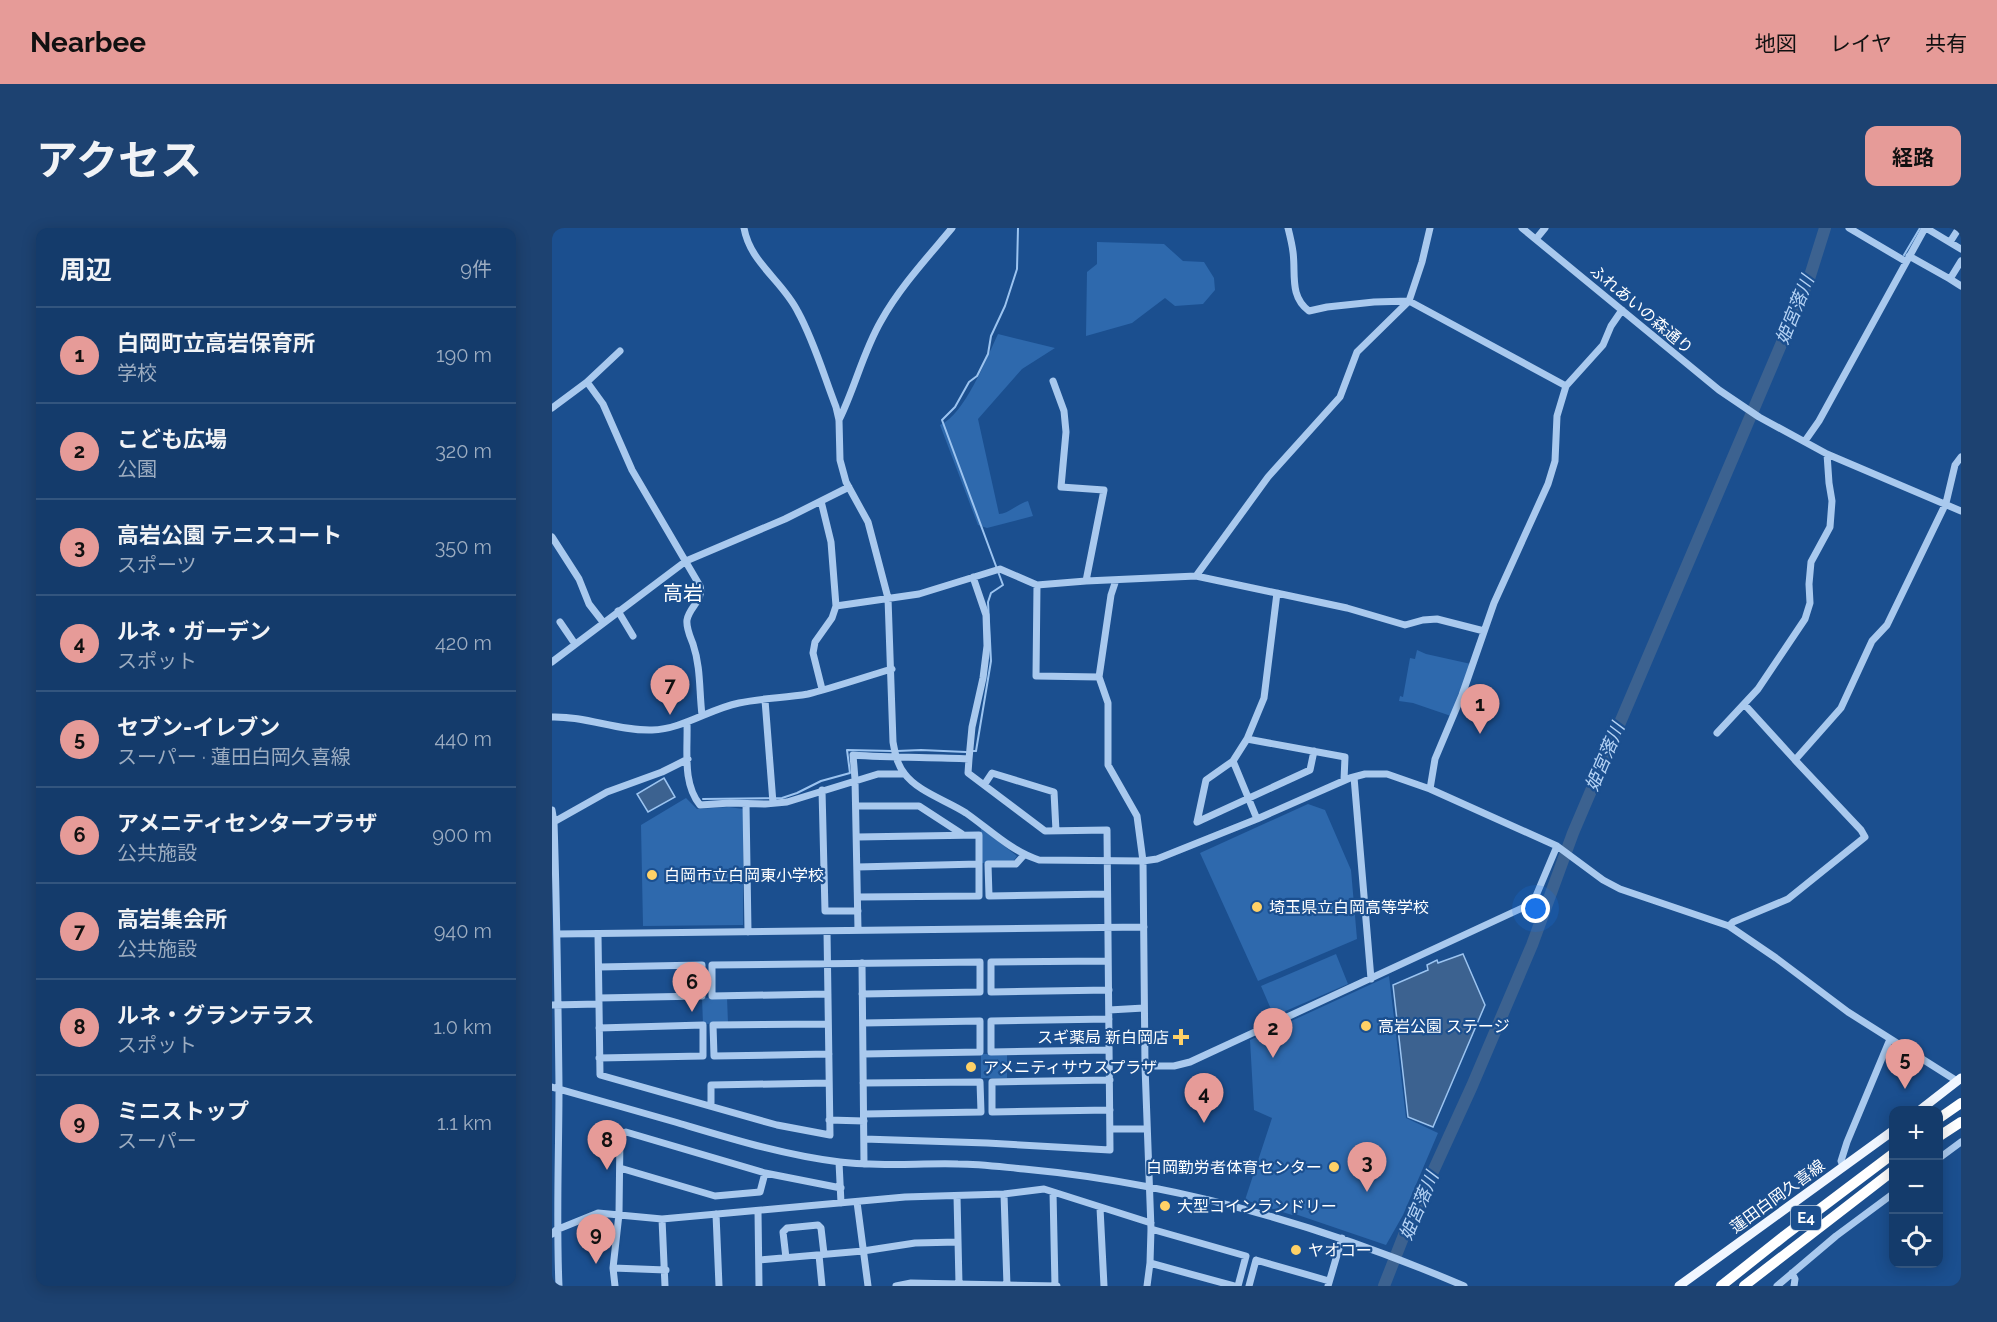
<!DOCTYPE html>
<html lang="ja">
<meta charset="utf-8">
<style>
:root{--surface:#143b6b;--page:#1d4271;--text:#f1f3f6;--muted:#9dadc1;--line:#33557e;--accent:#e69b98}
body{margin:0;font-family:Raleway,"Noto Sans JP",sans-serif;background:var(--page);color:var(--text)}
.controls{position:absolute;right:18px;bottom:18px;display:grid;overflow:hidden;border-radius:12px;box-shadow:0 3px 15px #0003}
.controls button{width:54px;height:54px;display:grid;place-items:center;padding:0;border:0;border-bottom:2px solid var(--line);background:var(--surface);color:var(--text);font:30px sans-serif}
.you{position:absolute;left:984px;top:681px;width:21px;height:21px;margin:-15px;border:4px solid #fff;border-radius:50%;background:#1a73e8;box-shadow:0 0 0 9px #1a73e833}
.badge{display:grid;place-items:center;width:39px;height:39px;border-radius:50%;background:var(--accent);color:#111;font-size:20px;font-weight:700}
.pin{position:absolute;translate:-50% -50px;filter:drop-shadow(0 2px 3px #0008)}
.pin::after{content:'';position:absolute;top:32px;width:21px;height:18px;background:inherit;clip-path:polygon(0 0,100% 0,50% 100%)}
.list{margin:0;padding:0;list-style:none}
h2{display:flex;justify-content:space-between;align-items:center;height:78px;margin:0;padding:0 24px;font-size:26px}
h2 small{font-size:20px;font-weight:400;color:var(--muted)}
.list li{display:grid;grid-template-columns:39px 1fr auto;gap:18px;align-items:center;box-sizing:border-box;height:96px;padding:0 24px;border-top:2px solid var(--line)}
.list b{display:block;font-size:22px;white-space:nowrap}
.list p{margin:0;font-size:20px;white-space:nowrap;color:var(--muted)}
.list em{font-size:20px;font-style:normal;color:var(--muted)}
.icon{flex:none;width:33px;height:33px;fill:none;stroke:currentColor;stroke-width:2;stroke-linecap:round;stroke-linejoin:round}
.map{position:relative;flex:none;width:1409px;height:1058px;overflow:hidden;border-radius:12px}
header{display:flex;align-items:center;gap:36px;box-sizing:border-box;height:84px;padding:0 30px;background:var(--accent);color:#111}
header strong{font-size:28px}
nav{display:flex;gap:33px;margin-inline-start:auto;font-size:21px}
.intro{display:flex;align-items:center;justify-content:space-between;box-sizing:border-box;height:144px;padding:0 36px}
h1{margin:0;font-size:42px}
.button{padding:15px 27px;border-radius:12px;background:var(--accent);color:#111;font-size:21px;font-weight:700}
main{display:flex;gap:36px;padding:0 36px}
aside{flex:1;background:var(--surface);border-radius:12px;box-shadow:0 3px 15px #0003}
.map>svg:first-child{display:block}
.green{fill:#2e69ad}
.water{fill:#3c6290;stroke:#9cc4f0;stroke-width:1.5}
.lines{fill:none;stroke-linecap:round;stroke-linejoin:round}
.stream{stroke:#9cc4f0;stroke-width:2}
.river{stroke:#3c6290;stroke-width:12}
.minor{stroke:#a9c9ee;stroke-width:7}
.major{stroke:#f0f6ff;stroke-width:9}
.highway{stroke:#fff;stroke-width:10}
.poi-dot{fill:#ffd166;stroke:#1b4f8f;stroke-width:2}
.labels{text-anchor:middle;stroke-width:4.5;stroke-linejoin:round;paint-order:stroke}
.shield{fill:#1b4f8f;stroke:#bbcadd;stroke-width:1.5}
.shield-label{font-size:15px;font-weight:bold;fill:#fff}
.street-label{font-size:16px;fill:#fff;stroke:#1b4f8f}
.poi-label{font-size:16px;fill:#fff;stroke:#1b4f8f;text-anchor:start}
.water-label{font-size:18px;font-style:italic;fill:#b5d3f5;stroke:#1b4f8f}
.quarter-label{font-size:20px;fill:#fff;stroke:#1b4f8f}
</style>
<header>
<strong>Nearbee</strong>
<nav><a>地図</a><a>レイヤ</a><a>共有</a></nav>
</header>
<div class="intro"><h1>アクセス</h1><a class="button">経路</a></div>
<main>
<aside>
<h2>周辺<small>9件</small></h2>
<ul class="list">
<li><span class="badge">1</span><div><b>白岡町立高岩保育所</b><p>学校</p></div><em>190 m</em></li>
<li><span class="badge">2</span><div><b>こども広場</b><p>公園</p></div><em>320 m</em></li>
<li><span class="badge">3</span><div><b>高岩公園 テニスコート</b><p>スポーツ</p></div><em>350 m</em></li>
<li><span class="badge">4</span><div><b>ルネ・ガーデン</b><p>スポット</p></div><em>420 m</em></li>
<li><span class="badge">5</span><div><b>セブン-イレブン</b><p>スーパー · 蓮田白岡久喜線</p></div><em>440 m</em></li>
<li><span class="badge">6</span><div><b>アメニティセンタープラザ</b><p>公共施設</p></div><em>900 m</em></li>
<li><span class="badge">7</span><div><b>高岩集会所</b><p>公共施設</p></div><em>940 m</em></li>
<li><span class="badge">8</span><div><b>ルネ・グランテラス</b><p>スポット</p></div><em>1.0 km</em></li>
<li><span class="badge">9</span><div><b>ミニストップ</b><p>スーパー</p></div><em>1.1 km</em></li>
</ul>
</aside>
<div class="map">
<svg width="1409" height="1058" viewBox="0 0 1409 1058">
<rect width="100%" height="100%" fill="#1b4f8f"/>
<path class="green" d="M545 14 612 16 631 33 652 34 662 50 663 62 651 76 623 78 613 70 580 95 534 108 535 44 545 36Z
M446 106 503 120 470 141 426 191 447 286C456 286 465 276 476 273L481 288 435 300 426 297 388 197C413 186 434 131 446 106Z
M865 422 874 426 919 436 899 488 861 475 847 473 848 468 851 469 858 430 863 431Z
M134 570 145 581 177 579 191 581V697L91 698 89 597Z
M756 576 773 582 799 642 805 711 706 753 648 625Z
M429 600 465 628 461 634 430 635Z
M784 726 796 756 722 788 709 758Z
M837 748 854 890 886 905 851 987 834 1017 743 986 740 987 693 972 720 890 702 882 698 812Z
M175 769 176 795 151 796 150 770Z
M429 826H455V850H429Z"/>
<path class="water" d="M112 550 123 569 96 584 85 566Z
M911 726 933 777 881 899 856 889 841 757 876 742 875 737 885 732 886 735Z"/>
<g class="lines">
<path class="stream" d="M1352 27 1368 0
M345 523 369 522 414 524
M420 523H424L439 433 436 374 439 365 451 357 390 192 403 179 417 154 425 148 436 126 439 108 453 78 465 41 466 0
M151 571 230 570 245 565 269 553 298 545 295 522 340 523"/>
<path class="river" d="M832 1058 852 1007 920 858 980 717 1021 605 1257 51 1273 0"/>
<path class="minor" d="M192 0C198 35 231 53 246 84 262 113 272 148 284 179L287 192 288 232 294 254 316 294 336 370 341 514C343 525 345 536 352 545 366 564 394 572 414 585 437 601 459 623 487 632L591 633 605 631 705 591 798 550 813 546H835L878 561 1005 618 1051 652 1068 661 1177 698 1224 730 1296 784 1405 853
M736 0C738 8 740 16 741 24 744 46 737 68 757 83L775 79 822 74 857 73 1014 158
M970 0 1167 162 1207 189 1275 226 1409 283
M1297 0 1353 33
M1374 0 1409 21
M984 11 993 0
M1398 14 1407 0
M1357 28 1398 51 1409 33
M1398 51 1409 58
M501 153 512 183 514 204 509 259 552 262 534 353
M35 154 51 176 80 242 148 358C152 372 137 379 135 392 134 400 138 408 141 416 149 440 147 462 150 487
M0 180 35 154 68 123
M287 192C303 160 311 124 329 93 348 59 375 30 400 0
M1253 213 1267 193 1373 0
M269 273 279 314 284 378 280 390 263 414 261 425 270 461
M0 309 27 351 37 376 51 394
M644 348 716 249 788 169 805 124 857 73 870 34 878 0
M564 352 559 367 547 449 556 475V537L585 588 591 633 593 838 599 1001 598 1035 595 1058
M485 357 484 448 547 449
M284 378 367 366 448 341 485 357 534 353 644 348 795 380 853 397 871 392 885 391 932 403
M66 383 81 408
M8 394 23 416
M0 434 134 333 233 291 297 259
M213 472 221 575
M1193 477 1243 532
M0 489C35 488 65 503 100 502 131 501 157 481 187 475 210 470 233 470 256 466 284 459 312 449 340 441
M135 495C136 522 130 555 148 577L178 575 213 576 235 574 326 546H352
M1165 505 1206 461 1253 391 1258 375 1257 356 1259 334 1278 299 1280 273 1277 255 1275 226
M695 511 793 529 792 552
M417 531 420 499 431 450 435 418 434 387 421 349
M681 533 705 591
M802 549 819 751
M432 557 440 545 502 564 504 603
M878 561 883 531 910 467 942 375 996 256 1003 233 1005 188 1014 158 1051 117 1059 98 1070 82
M270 562 273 683H306
M194 576 196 704
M304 578H367L410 606
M0 582 2 594C5 682 6 770 7 858 7 925 4 991 7 1058
M645 594 654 552 681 533 695 511 712 470 725 365
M645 594 758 542 762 523
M0 595 55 564 110 544 136 531
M305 609 427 607V668L306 669
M472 627 464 636H436L437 668 555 666
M305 639 427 636
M1177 698 1181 694 1236 671 1313 609 1309 602 1243 532 1289 480 1320 413 1335 397 1394 275 1403 237 1409 229
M306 702 303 551 301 527C340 530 378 529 417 531L416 545 493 603 555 602 558 922 435 915 312 911
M5 706 592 699
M46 706 48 847 225 897 278 907 275 703
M556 733 439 734V764L557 762
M310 735 312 936
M47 739 150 737V768L47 770
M276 766 160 768V737L428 734V764L310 766
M0 777 47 776
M557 782 592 780
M557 791 439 793V824L557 822
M311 795 428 793V824L311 826
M276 796 161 797 162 828 277 826
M47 800 151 797V828L47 830
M593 838H622L638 834 981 675 1005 618
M558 852 440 854V884L558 882
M311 855 428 854 429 884 312 886
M0 859C41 871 82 882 123 894 177 910 231 927 288 934 327 939 367 935 406 936 428 936 450 939 472 941 624 955 772 998 912 1058
M159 878V857L277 855
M277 892 312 893
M558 901H595
M1386 931 1409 914
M287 934 289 975
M1291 938 1289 933 1295 914 1338 811
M68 940 163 968 208 964 213 945 289 960
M501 964 503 1058
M452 966 455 1058
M405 968 407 1056
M305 974 316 1058
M548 980 552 1058
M206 983 207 1058
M164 986 167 1058
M110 991 113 1058
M599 1001 694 1028 686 1058
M0 1006 4 1002 46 985 110 991 353 969 452 966 492 961 599 995
M267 1027 270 1058
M234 1030 231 1004 235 1000 266 997 269 1000 272 1026
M207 1032 311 1023 363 1015 406 1014
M598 1035 682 1058
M61 1040 114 1042
M1240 1045 1243 1051 1242 1058
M63 1058 61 1040 67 986 68 906 74 904 213 945
M344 1058 359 1055 505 1058
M697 1058 704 1032 777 1053
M776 1058 790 1010
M1225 1058 1284 1008 1342 965"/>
<path class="major" d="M1368 882 1409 850
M1127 1058 1342 902"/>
<path class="highway" d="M1386 891 1409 875
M1386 909 1409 894
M1169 1058 1232 1008 1342 925
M1192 1058 1342 942"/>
</g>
<g class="poi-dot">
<circle cx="100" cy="647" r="6"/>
<circle cx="705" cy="679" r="6"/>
<circle cx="814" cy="798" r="6"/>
<path d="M626 800h6v6h6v6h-6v6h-6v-6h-6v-6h6z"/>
<circle cx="419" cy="839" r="6"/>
<circle cx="782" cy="939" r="6"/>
<circle cx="613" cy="978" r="6"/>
<circle cx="744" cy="1022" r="6"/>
</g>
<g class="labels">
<rect class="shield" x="1239" y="978" width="30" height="24" rx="4.5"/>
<g class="shield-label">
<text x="1254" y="995">E4</text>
</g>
<g class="street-label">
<text transform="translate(1090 81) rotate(40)" y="6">ふれあいの森通り</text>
<text transform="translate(1225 968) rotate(-36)" y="6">蓮田白岡久喜線</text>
</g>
<g class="poi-label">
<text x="112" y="653">白岡市立白岡東小学校</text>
<text x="717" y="685">埼玉県立白岡高等学校</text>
<text x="826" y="804">高岩公園 ステージ</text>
<text x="617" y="815" text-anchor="end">スギ薬局 新白岡店</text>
<text x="431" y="845">アメニティサウスプラザ</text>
<text x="770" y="945" text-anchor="end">白岡勤労者体育センター</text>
<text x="625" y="984">大型コインランドリー</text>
<text x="756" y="1028">ヤオコー</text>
</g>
<g class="water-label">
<text transform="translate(1243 82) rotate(-68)" y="6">姫宮落川</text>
<text transform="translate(1053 529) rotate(-67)" y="6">姫宮落川</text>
<text transform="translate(867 978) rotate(-67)" y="6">姫宮落川</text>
</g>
<g class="quarter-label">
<text x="131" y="372">高岩</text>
</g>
</g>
</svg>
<div class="controls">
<button>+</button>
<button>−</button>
<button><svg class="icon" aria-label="locate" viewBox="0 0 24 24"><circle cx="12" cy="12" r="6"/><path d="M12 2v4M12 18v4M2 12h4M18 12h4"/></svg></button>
</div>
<div class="you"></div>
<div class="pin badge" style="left:928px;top:506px">1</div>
<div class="pin badge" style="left:721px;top:830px">2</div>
<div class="pin badge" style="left:815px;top:964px">3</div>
<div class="pin badge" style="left:652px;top:895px">4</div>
<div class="pin badge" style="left:1353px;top:861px">5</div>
<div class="pin badge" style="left:140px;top:784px">6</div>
<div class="pin badge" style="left:118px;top:487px">7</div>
<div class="pin badge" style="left:55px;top:942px">8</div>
<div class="pin badge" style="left:44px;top:1036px">9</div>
</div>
</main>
